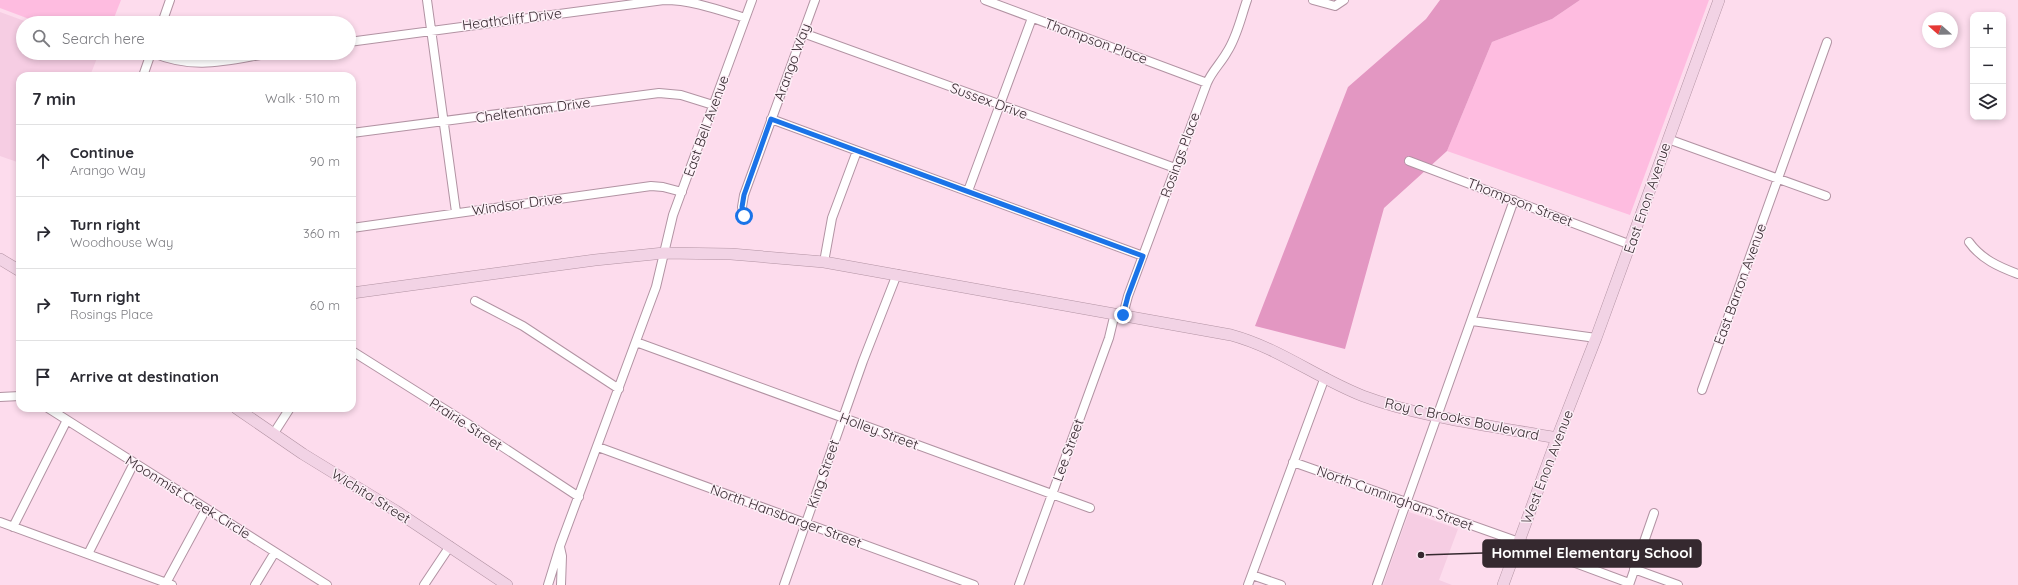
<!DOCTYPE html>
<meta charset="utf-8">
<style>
:root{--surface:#fff;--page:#f7f7f7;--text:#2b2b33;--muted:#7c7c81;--line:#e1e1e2}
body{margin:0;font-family:Quicksand,sans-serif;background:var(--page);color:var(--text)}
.controls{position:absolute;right:12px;top:12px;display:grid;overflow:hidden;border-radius:8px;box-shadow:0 2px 6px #0003}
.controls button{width:36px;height:36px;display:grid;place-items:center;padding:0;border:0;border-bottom:1px solid var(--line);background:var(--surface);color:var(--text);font:20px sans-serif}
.compass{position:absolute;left:1922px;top:12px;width:36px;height:36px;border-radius:50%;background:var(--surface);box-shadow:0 2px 6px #0003;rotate:290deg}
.stop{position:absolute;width:12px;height:12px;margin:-9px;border:3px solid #1a73e8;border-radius:50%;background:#fff}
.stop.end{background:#1a73e8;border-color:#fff;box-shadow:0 1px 4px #0008}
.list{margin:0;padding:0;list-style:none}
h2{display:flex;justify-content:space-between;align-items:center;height:52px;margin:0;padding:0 16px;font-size:17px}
h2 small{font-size:13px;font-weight:400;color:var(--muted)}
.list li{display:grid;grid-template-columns:26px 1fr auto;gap:12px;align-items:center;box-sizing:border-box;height:72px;padding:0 16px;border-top:1px solid var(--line)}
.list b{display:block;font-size:15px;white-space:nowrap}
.list p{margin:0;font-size:13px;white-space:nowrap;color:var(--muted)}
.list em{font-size:13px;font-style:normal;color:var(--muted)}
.icon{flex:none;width:22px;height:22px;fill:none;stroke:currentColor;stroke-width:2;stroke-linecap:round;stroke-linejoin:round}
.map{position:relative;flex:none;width:2018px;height:585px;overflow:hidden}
.search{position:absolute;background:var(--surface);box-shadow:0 2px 6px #0003;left:16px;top:16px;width:340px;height:44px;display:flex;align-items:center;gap:10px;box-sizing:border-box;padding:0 14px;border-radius:22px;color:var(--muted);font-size:15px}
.panel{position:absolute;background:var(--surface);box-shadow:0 2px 6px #0003;left:16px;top:72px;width:340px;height:340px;border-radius:12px}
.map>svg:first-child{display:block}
.built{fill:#f6cde3}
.green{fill:#febce0}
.forest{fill:#e397c2}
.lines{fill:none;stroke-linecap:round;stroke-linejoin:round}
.street-casing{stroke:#b293a3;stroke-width:10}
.secondary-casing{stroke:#b293a3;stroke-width:12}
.street{stroke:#fff;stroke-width:8}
.secondary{stroke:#f2d3e5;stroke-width:11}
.route{stroke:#1a73e8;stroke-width:5}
.labels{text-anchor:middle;stroke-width:3;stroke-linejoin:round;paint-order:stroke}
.street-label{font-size:14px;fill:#35292f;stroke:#fdeff7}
.leader{fill:none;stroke:#35292f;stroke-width:1.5}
.callout-dot{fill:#35292f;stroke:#fdeff7;stroke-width:1.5}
.callout{fill:#35292f;stroke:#35292f;stroke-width:1.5}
.callout-label{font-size:15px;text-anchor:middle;font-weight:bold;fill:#fff}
</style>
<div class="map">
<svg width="2018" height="585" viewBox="0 0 2018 585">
<rect width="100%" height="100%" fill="#fddced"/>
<path class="built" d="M0 12 30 23H23V53H99L90 76H20V163L0 156Z
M1409 512 1458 529 1439 580 1452 585H1383Z"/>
<path class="green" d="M0 0H121L112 23H40L0 8Z
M1580 0H1709L1630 215 1447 151 1492 42 1552 19Z"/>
<path class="forest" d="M1440 0H1580L1552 19 1492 42 1447 151 1384 208 1345 349 1255 326 1348 87 1426 19Z"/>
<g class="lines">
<defs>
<path id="street" d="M427 0 456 212
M985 0 1207 83
M1313 0 1335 6 1344 0
M162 23 170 0
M803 33 1175 168
M349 42 664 0C692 0 719 10 745 18
M153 53C196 71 228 60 272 53
M143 76 151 53
M771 119 1143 256
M352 133 659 93 681 95 713 105
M1668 139 1826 196
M1409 161 1631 245
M968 191 1032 18
M744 216 742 207 744 195 815 0
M352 228 651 186 663 187 682 192
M1969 242C1981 259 1999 267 2018 274
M824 262 832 218 857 151
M475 301 523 326 619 389
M1123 315 1128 296 1207 83C1212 71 1221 63 1227 52 1237 37 1241 17 1247 0
M1472 321 1596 338
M636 342 1090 508
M352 351 468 424 579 497
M1702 390 1827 42
M0 397 20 396
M48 408 327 585
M274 433 290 408
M598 447 974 585
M1293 462 1519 542 1629 583
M0 522 172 585
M13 527 67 420
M560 547 562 556 561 585
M88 554 134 463
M1634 569 1678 585
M1252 575 1281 585
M166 583 206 509
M255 585 275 552
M424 585 450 546
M548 585 560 546 656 287 673 215 752 0
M784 585 863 361 897 274
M1019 585 1109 338 1115 313
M1248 585 1325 377
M1377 585 1514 200
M1629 585 1654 513"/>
<path id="secondary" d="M0 259 20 271
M352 293 595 260 664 253 731 254 824 262 1231 335C1279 348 1317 378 1363 396 1422 418 1494 426 1557 438
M236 408 303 454 396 511 507 585
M1503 585 1557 438 1596 338 1719 0"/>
</defs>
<use href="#street" class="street-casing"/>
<use href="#secondary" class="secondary-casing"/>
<use href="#street" class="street"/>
<use href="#secondary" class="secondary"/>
</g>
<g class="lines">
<path class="route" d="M744 216 742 207 744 195 771 119 1143 256 1128 296 1123 315"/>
</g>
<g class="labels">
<g class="street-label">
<text transform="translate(512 19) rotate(-7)" y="5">Heathcliff Drive</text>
<text transform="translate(1096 41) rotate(20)" y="5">Thompson Place</text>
<text transform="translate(792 62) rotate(-70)" y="5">Arango Way</text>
<text transform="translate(989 101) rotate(20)" y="5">Sussex Drive</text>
<text transform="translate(533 110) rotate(-8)" y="5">Cheltenham Drive</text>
<text transform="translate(706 126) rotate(-70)" y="5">East Bell Avenue</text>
<text transform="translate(1180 155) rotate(-70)" y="5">Rosings Place</text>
<text transform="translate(1647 198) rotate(-71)" y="5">East Enon Avenue</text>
<text transform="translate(1520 202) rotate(21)" y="5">Thompson Street</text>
<text transform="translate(517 204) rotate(-8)" y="5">Windsor Drive</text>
<text transform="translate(1740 284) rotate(-70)" y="5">East Barron Avenue</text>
<text transform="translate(1462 419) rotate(12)" y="5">Roy C Brooks Boulevard</text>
<text transform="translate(466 424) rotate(33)" y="5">Prairie Street</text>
<text transform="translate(879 431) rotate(20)" y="5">Holley Street</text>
<text transform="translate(1068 450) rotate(-70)" y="5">Lee Street</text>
<text transform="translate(1547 467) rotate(-69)" y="5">West Enon Avenue</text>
<text transform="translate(823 474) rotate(-71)" y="5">King Street</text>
<text transform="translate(371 496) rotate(32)" y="5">Wichita Street</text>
<text transform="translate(188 497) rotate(32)" y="5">Moonmist Creek Circle</text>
<text transform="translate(1395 498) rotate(20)" y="5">North Cunningham Street</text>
<text transform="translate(786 516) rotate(20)" y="5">North Hansbarger Street</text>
</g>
</g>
<path class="leader" d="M1421 555L1483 553"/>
<circle class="callout-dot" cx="1421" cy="555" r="4"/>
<rect class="callout" x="1483" y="540" width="218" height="27" rx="4"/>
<g class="callout-label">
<text x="1592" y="558">Hommel Elementary School</text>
</g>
</svg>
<div class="controls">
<button>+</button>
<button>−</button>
<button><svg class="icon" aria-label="layers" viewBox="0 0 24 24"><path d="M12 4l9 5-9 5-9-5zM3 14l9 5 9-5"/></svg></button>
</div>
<svg class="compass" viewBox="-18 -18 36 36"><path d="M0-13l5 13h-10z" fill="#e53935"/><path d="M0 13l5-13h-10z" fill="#7c7c81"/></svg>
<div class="stop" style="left:744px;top:216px"></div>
<div class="stop end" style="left:1123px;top:315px"></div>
<div class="search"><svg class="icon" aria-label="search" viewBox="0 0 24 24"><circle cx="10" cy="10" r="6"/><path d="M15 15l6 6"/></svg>Search here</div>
<section class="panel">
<h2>7 min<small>Walk · 510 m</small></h2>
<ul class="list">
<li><svg class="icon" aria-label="ahead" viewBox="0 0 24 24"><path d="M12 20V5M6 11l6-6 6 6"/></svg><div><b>Continue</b><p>Arango Way</p></div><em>90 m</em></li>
<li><svg class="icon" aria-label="right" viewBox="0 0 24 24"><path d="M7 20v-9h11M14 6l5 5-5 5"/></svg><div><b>Turn right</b><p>Woodhouse Way</p></div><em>360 m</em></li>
<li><svg class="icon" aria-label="right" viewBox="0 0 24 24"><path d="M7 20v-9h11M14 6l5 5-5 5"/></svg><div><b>Turn right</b><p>Rosings Place</p></div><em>60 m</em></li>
<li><svg class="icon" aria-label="arrive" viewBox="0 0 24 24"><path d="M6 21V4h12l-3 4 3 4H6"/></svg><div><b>Arrive at destination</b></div></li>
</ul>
</section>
</div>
